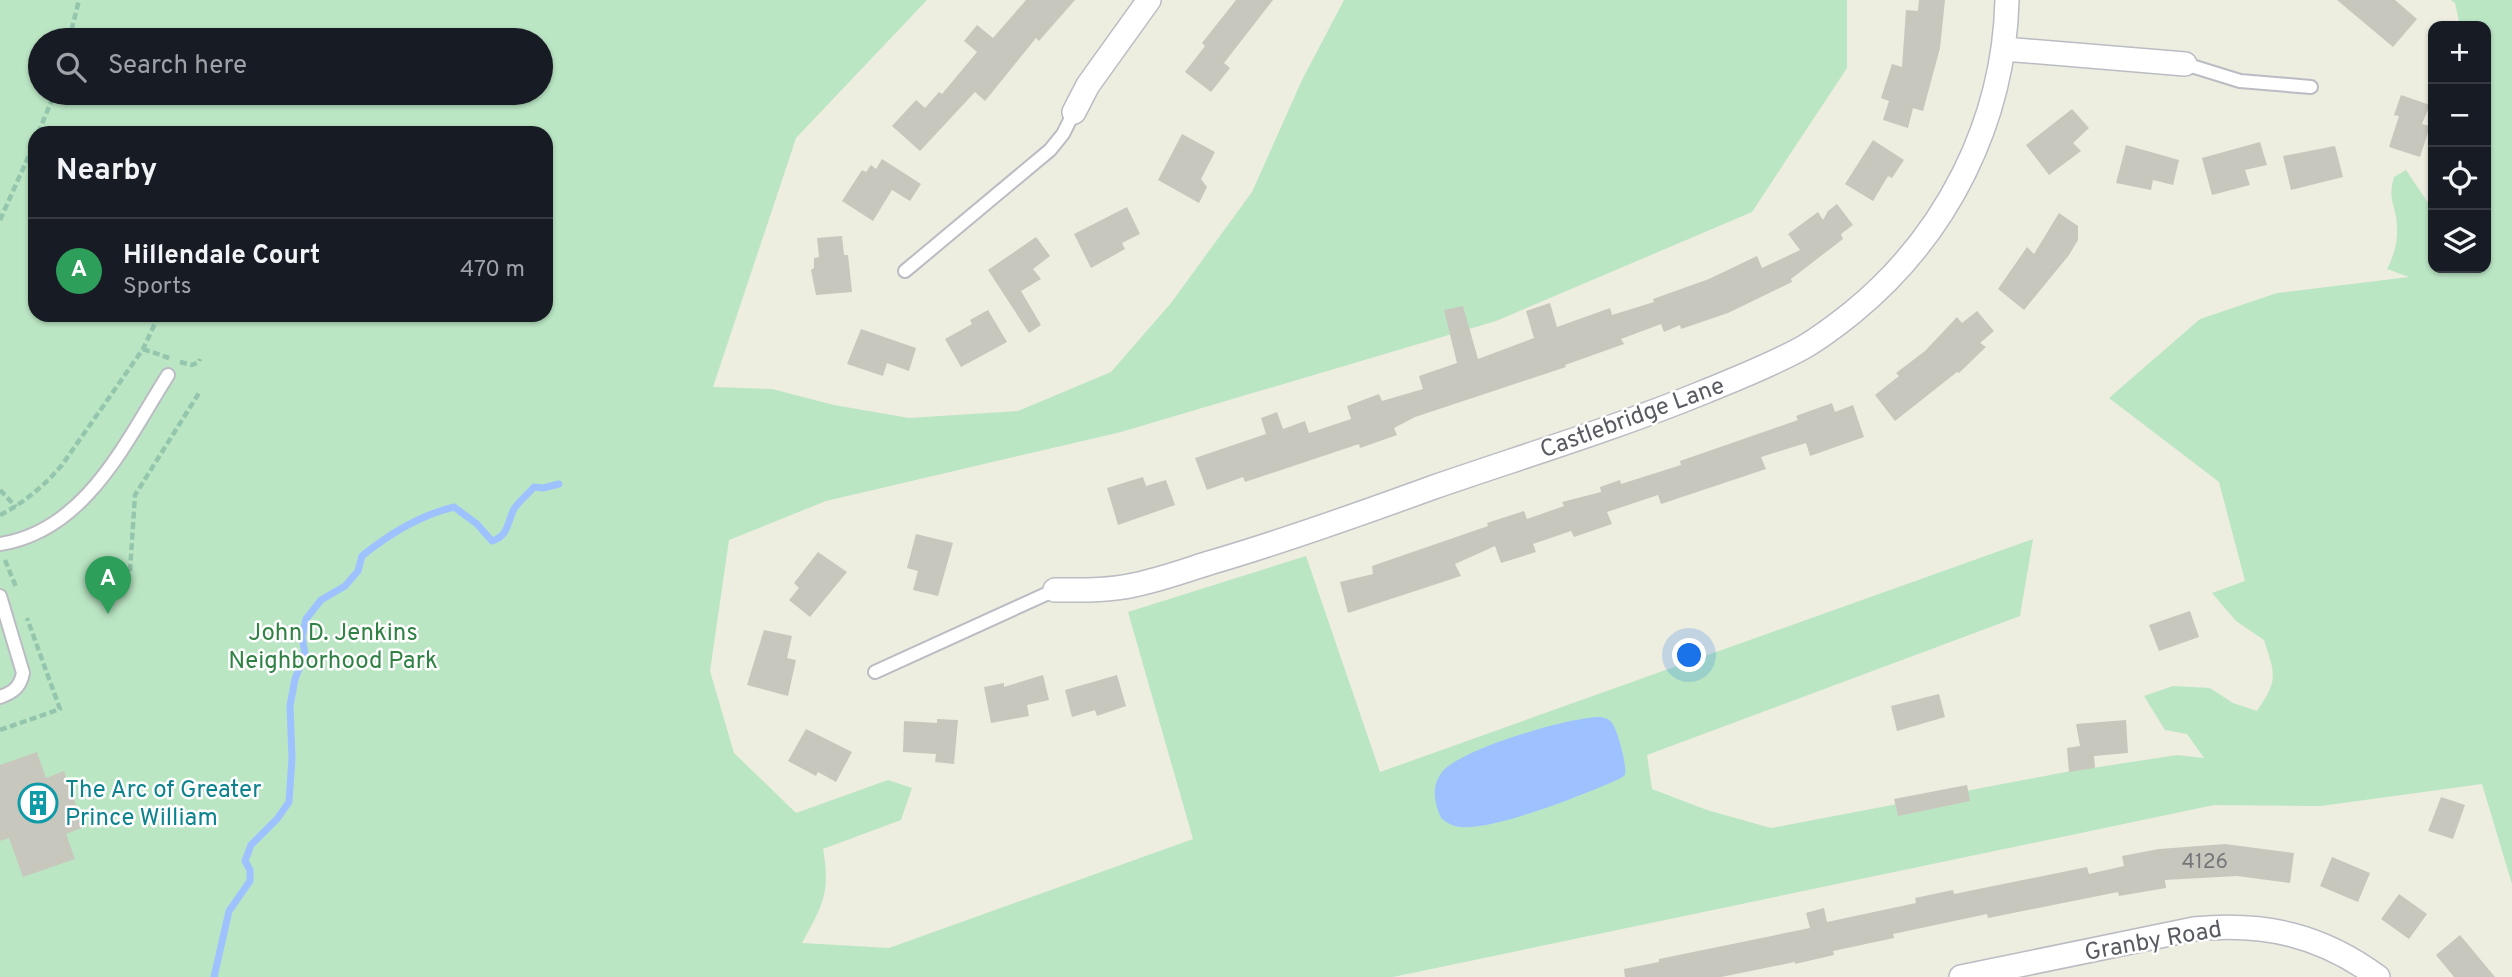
<!DOCTYPE html>
<meta charset="utf-8">
<style>
:root{--surface:#171b24;--page:#242831;--text:#f1f3f6;--muted:#9ea1a6;--line:#363941;--accent:#b45309}
body{margin:0;font-family:Overpass,sans-serif;background:var(--page);color:var(--text)}
.controls{position:absolute;right:21px;top:21px;display:grid;overflow:hidden;border-radius:14px;box-shadow:0 2px 5px #0004}
.controls button{width:63px;height:63px;display:grid;place-items:center;padding:0;border:0;border-bottom:2px solid var(--line);background:var(--surface);color:var(--text);font:35px sans-serif}
.you{position:absolute;left:1690px;top:656px;width:24px;height:24px;margin:-18px;border:5px solid #fff;border-radius:50%;background:#1a73e8;box-shadow:0 0 0 10px #1a73e833}
.badge{display:grid;place-items:center;width:46px;height:46px;border-radius:50%;background:var(--accent);color:#fff;font-size:23px;font-weight:700}
.pin{position:absolute;translate:-50% -58px;filter:drop-shadow(0 2px 4px #0008)}
.pin::after{content:'';position:absolute;top:37px;width:24px;height:21px;background:inherit;clip-path:polygon(0 0,100% 0,50% 100%)}
.list{margin:0;padding:0;list-style:none}
h2{display:flex;justify-content:space-between;align-items:center;height:91px;margin:0;padding:0 28px;font-size:30px}
h2 small{font-size:23px;font-weight:400;color:var(--muted)}
.list li{display:grid;grid-template-columns:46px 1fr auto;gap:21px;align-items:center;box-sizing:border-box;height:105px;padding:0 28px;border-top:2px solid var(--line)}
.list b{display:block;font-size:26px;white-space:nowrap}
.list p{margin:0;font-size:23px;white-space:nowrap;color:var(--muted)}
.list em{font-size:23px;font-style:normal;color:var(--muted)}
.icon{flex:none;width:38px;height:38px;fill:none;stroke:currentColor;stroke-width:2;stroke-linecap:round;stroke-linejoin:round}
.map{position:relative;flex:none;width:2512px;height:977px;overflow:hidden}
.search{position:absolute;background:var(--surface);box-shadow:0 2px 5px #0004;left:28px;top:28px;width:525px;height:77px;display:flex;align-items:center;gap:18px;box-sizing:border-box;padding:0 24px;border-radius:38px;color:var(--muted);font-size:26px}
.panel{position:absolute;background:var(--surface);box-shadow:0 2px 5px #0004;left:28px;top:126px;width:525px;height:196px;border-radius:21px}
.map>svg:first-child{display:block}
.green{fill:#bbe6c4;fill-rule:evenodd}
.water{fill:#9ec2ff}
.lines{fill:none;stroke-linecap:round;stroke-linejoin:round}
.stream{stroke:#9ec2ff;stroke-width:7}
.building{fill:#c8c7be}
.service-casing{stroke:#bbbcc3;stroke-width:16}
.minor-casing{stroke:#bbbcc3;stroke-width:26}
.path{stroke:#94c6ad;stroke-width:4.5;stroke-dasharray:7 3.5;stroke-linecap:butt}
.service{stroke:#fff;stroke-width:12}
.minor{stroke:#fff;stroke-width:23}
.labels{text-anchor:middle;stroke-width:5;stroke-linejoin:round;paint-order:stroke}
.number-label{font-size:21px;fill:#757679}
.street-label{font-size:24px;fill:#595b62;stroke:#fff}
.park-label{font-size:24px;fill:#308244;stroke:#fff}
.culture-label{font-size:24px;fill:#0d838f;stroke:#fff;text-anchor:start}
</style>
<div class="map">
<svg width="2512" height="977" viewBox="0 0 2512 977">
<rect width="100%" height="100%" fill="#edede0"/>
<path class="green" d="M0 0H927L796 138 713 387 772 389 834 405 909 418 1018 411 1111 372 1171 303 1252 192 1302 80 1344 0H1847V68L1752 212 1496 321 1121 432 826 501 729 540 710 671 734 753 796 813 888 780 912 788 901 820 823 849C831 893 822 906 802 943L889 948 1193 839 1128 612 1306 556 1380 772 2033 539 2020 616 1647 755 1652 789 1707 810 1771 828 2066 772 2177 755 2204 758 2187 734 2165 730 2144 696 2173 686 2210 688 2233 703 2257 711C2279 679 2275 675 2264 640L2236 621 2212 593 2245 581 2219 482 2109 398 2200 319 2277 293 2409 277 2387 269C2394 256 2398 241 2397 226 2396 204 2387 202 2394 177L2406 170 2433 210V268H2486V26H2460L2455 3 2451 0H2512V884L2482 784 2321 806 2214 805 1393 977H0ZM40 40H541V93H40ZM35 133H546V315H35Z"/>
<path class="water" d="M1601 717C1607 719 1608 718 1612 723 1618 731 1627 765 1625 775L1621 778C1589 793 1493 831 1460 827 1452 826 1447 823 1441 818 1434 802 1431 787 1442 772 1460 749 1572 716 1601 717Z"/>
<g class="lines">
<path class="stream" d="M214 977 229 911 250 881V870L245 861 251 845 277 819 289 802 292 758 290 706 295 679 305 654 302 637 306 619 321 600 345 586 358 571 362 556C389 534 421 515 454 507L477 524 492 541C509 536 507 522 514 509 519 501 528 494 534 487L543 488 559 484"/>
</g>
<path class="building" d="M1026 0H1075L1039 41 1036 38 985 101 975 92 920 151 892 126 916 100 925 108 939 92 942 94 977 52 964 41 977 25 993 38Z
M1236 0H1273L1224 63 1230 68 1211 92 1185 72 1205 46 1202 43Z
M1919 0H1945L1940 48 1923 111 1913 108 1908 128 1883 120 1889 101 1881 98 1892 64 1902 67 1906 10 1918 11Z
M2337 0H2395L2417 19 2393 47Z
M2401 95 2430 105 2422 124 2430 126 2420 157 2389 147 2399 116 2394 115Z
M2072 109 2089 128 2073 143 2081 151 2049 175 2026 145Z
M1182 134 1215 152 1201 179 1207 187 1199 203 1158 180Z
M1873 140 1904 160 1892 178 1888 176 1873 201 1845 184Z
M2260 142 2267 165 2245 170 2250 185 2212 195 2202 158Z
M2126 145 2179 160 2173 185 2153 180 2151 190 2116 183Z
M2335 146 2343 177 2291 190 2283 156Z
M882 159 921 184 910 201 892 190 873 221 842 201 862 170 866 172 871 165 876 169Z
M1837 204 1853 225 1841 234 1843 239 1791 279 1792 282 1728 313 1681 329 1680 325 1664 332 1661 324 1621 339 1624 344 1565 365 1566 367 1415 417 1394 428 1397 435 1360 448 1359 444 1245 482 1243 477 1207 490 1195 458 1266 434 1261 418 1277 412 1283 429 1305 421 1309 433 1351 419 1347 406 1379 394 1382 401 1423 389 1419 376 1457 363 1444 310 1463 306 1478 359 1534 338 1526 311 1550 303 1557 327 1610 308 1612 315 1654 302 1653 299 1709 279 1757 256 1762 268 1800 250 1788 234 1818 212 1823 220 1828 211Z
M1127 207 1140 234 1122 243 1125 249 1091 268 1074 234Z
M2059 213 2078 226V240L2069 255 2024 310 1998 289 2027 247 2034 254Z
M842 236 844 255H848L852 292 816 295 811 270 814 268V258L819 257 817 238Z
M1036 237 1050 256 1033 269 1041 279 1021 291 1041 325 1029 333 988 270Z
M988 310 1007 342 961 367 945 339 972 324 970 320Z
M1977 311 1994 331 1980 343 1986 347 1959 373 1957 372 1895 421 1875 395 1899 376 1896 373 1925 351 1957 317 1962 323Z
M861 329 916 348 909 371 887 363 883 376 847 364Z
M1832 403 1835 412 1853 405 1864 437 1810 456 1806 443 1761 457 1766 469 1661 504 1658 495 1607 512 1612 524 1574 537 1571 531 1533 544 1536 552 1501 563 1495 546 1455 564 1461 576 1348 613 1340 582 1373 574 1372 566 1488 526 1487 523 1524 511 1527 519 1564 506 1562 502 1601 492 1600 487 1620 480 1621 484 1681 465 1680 461 1798 420 1796 416Z
M1143 477 1146 486 1166 480 1175 505 1118 525 1107 488Z
M916 534 953 543 938 596 913 590 918 571 907 568Z
M818 552 847 572 810 617 789 600 799 588 794 583Z
M2190 611 2199 637 2159 651 2149 625Z
M764 630 792 636 787 658 796 660 788 696 747 685Z
M1043 675 1049 700 1027 705 1029 716 991 723 984 687 1004 683V687Z
M1117 675 1126 706 1097 716 1095 710 1072 717 1065 690Z
M1939 694 1945 717 1897 731 1891 706Z
M937 719 958 720 954 764 935 762 936 754 903 752 904 721 937 723Z
M2126 720 2128 753 2094 756 2095 768 2069 772 2067 748 2080 746 2076 724Z
M806 729 852 752 836 782 818 772 816 776 788 761Z
M37 752 46 778 64 771 84 827 66 834 75 859 23 877 9 838 0 841V765Z
M1967 785 1970 801 1898 816 1894 799Z
M2441 797 2465 805 2453 839 2428 831Z
M2225 844 2294 853 2290 883 2237 876 2165 880 2166 888 2119 896 2118 892 1988 918 1987 914 1893 934 1894 938 1833 951 1834 955 1795 964V962L1721 977H1625L1624 969 1659 962V959L1810 928 1806 913 1824 908 1827 922 1916 903 1915 898 1953 890 1954 894 2087 867 2089 874 2124 866 2122 856 2159 849Z
M2332 857 2370 873 2358 902 2320 886Z
M2399 894 2427 914 2409 939 2381 919Z
M2460 935 2495 977H2454L2436 955Z"/>
<g class="lines">
<defs>
<path id="service" d="M2185 64 2240 81 2311 87
M905 271 1050 150 1063 134 1074 112
M0 544C86 531 126 441 168 375
M0 596 23 673C20 687 14 692 0 697
M875 672 1055 590"/>
<path id="minor" d="M2004 49 2185 64
M1074 112 1088 85 1149 0
M1055 590C1081 590 1107 591 1134 585 1159 580 1184 571 1209 563 1285 541 1360 514 1434 487 1524 456 1616 428 1704 392 1738 378 1772 365 1804 347 1821 337 1838 324 1853 312 1947 235 2004 122 2007 0
M1961 977 2194 929C2264 922 2321 935 2378 977"/>
</defs>
<use href="#service" class="service-casing"/>
<use href="#minor" class="minor-casing"/>
<path class="path" d="M69 40 79 0
M38 133 55 93
M0 220 35 142
M143 349 169 358
M180 362 192 365 199 362 200 359
M0 490 16 507
M0 515C24 503 45 485 62 465L143 349 159 315
M5 560 16 587
M130 571 135 495 199 393
M0 730 60 709 27 618"/>
<use href="#service" class="service"/>
<use href="#minor" class="minor"/>
</g>
<defs>
<symbol id="building-ring" viewBox="-11 -11 22 22"><circle r="9.5" fill="#fff" stroke="#0f9aa8" stroke-width="1.5"/><path d="M-4-6H4V6H1V3H-1V6H-4ZM-2.5-4.3h1.7v1.8h-1.7ZM.8-4.3h1.7v1.8H.8ZM-2.5-1h1.7V.8h-1.7ZM.8-1h1.7V.8H.8Z" fill="#0f9aa8"/></symbol>
</defs>
<g fill-rule="evenodd">
<use href="#building-ring" x="16" y="781" width="44" height="44"/>
</g>
<g class="labels">
<g class="number-label">
<text x="2205" y="868">4126</text>
</g>
<g class="street-label">
<text transform="translate(1632 417) rotate(-20)" y="8">Castlebridge Lane</text>
<text transform="translate(2153 940) rotate(-10)" y="8">Granby Road</text>
</g>
<g class="park-label">
<text x="333" y="640">John D. Jenkins<tspan x="333" dy="28">Neighborhood Park</tspan></text>
</g>
<g class="culture-label">
<text x="65" y="797">The Arc of Greater<tspan x="65" dy="28">Prince William</tspan></text>
</g>
</g>
</svg>
<div class="controls">
<button>+</button>
<button>−</button>
<button><svg class="icon" aria-label="locate" viewBox="0 0 24 24"><circle cx="12" cy="12" r="6"/><path d="M12 2v4M12 18v4M2 12h4M18 12h4"/></svg></button>
<button><svg class="icon" aria-label="layers" viewBox="0 0 24 24"><path d="M12 4l9 5-9 5-9-5zM3 14l9 5 9-5"/></svg></button>
</div>
<div class="you"></div>
<div class="pin badge" style="left:108px;top:614px;background:#2e9e5b">A</div>
<div class="search"><svg class="icon" aria-label="search" viewBox="0 0 24 24"><circle cx="10" cy="10" r="6"/><path d="M15 15l6 6"/></svg>Search here</div>
<section class="panel">
<h2>Nearby<small></small></h2>
<ul class="list">
<li><span class="badge" style="background:#2e9e5b">A</span><div><b>Hillendale Court</b><p>Sports</p></div><em>470 m</em></li>
</ul>
</section>
</div>
